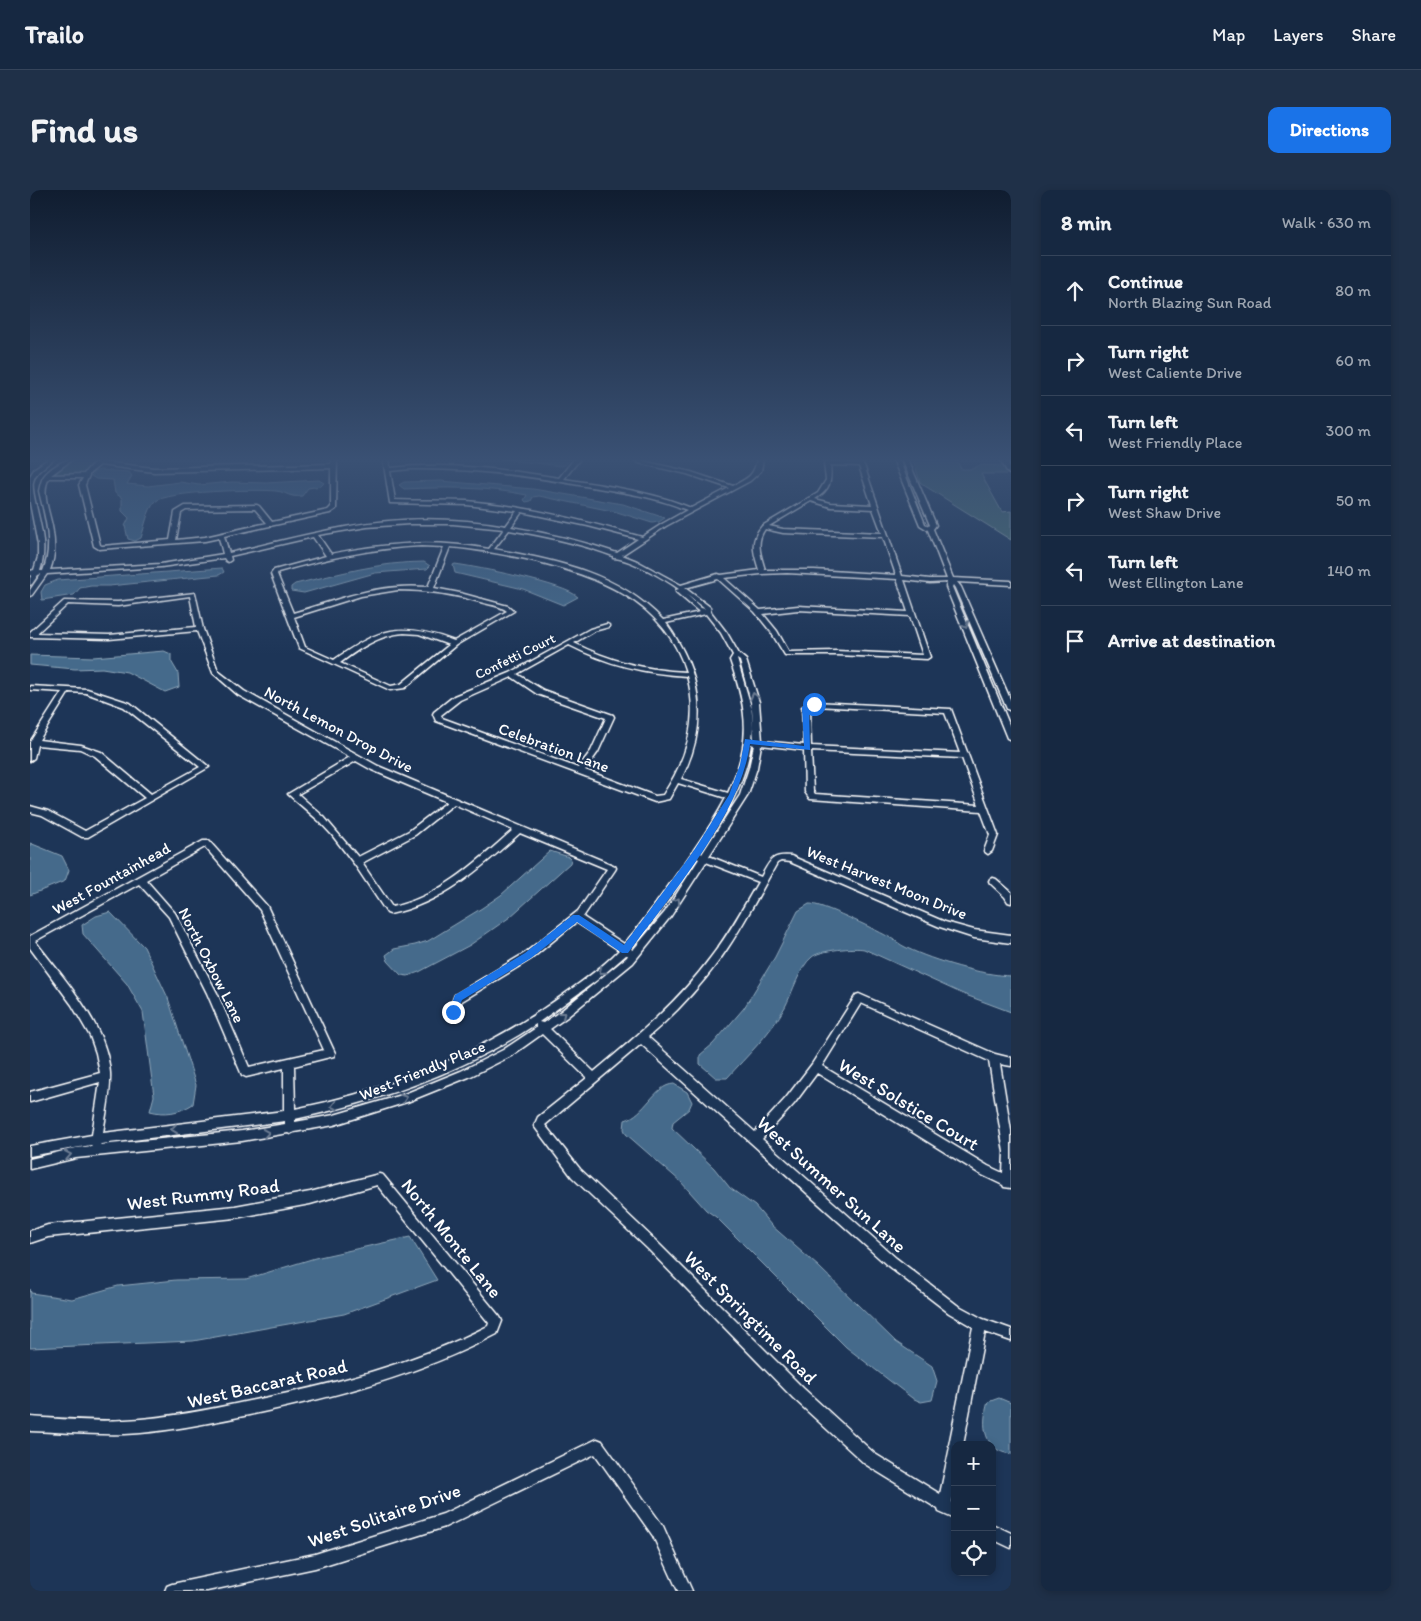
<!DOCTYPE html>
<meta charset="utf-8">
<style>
:root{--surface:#162841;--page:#1f3048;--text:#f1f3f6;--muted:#9ea6b1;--line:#35445a;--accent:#1a73e8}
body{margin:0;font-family:Itim,sans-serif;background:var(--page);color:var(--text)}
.controls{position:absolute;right:15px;bottom:15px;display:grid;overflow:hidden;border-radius:10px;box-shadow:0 2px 8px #0003}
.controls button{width:45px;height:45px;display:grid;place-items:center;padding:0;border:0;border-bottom:1px solid var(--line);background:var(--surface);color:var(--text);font:25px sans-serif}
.stop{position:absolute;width:15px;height:15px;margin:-11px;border:4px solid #1a73e8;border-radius:50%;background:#fff}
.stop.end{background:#1a73e8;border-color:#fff;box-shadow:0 1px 5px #0008}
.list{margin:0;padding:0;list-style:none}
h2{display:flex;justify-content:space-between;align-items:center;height:65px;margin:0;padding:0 20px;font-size:21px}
h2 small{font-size:16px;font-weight:400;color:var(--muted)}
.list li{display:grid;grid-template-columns:32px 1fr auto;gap:15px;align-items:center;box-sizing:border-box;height:70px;padding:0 20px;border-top:1px solid var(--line)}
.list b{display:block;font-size:19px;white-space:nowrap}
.list p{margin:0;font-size:16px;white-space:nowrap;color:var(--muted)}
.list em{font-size:16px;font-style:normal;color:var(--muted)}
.icon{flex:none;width:28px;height:28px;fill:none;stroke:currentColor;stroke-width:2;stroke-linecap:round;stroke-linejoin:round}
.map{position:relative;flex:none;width:981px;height:1401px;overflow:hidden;border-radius:10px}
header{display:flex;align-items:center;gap:30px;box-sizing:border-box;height:70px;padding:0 25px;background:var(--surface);border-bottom:1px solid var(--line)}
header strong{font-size:24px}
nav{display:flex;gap:28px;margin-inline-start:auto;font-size:18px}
.intro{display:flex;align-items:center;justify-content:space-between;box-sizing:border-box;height:120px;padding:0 30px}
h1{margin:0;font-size:35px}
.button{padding:12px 22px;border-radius:10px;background:var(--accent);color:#fff;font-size:18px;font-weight:700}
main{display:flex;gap:30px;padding:0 30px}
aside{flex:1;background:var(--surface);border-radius:10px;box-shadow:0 2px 8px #0003}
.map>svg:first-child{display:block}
.green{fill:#4b6f71;stroke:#a5b7b8}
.water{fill:#446b8b;stroke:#8fa6b9}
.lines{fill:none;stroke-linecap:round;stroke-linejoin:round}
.minor-casing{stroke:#fff;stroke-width:3}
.minor{fill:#1d3557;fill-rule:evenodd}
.oneway{stroke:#6c7c92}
.route{fill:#1a73e8}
.labels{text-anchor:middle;stroke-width:4.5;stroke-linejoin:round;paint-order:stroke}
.far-street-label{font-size:14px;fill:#fff;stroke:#1d3557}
.street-label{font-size:16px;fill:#fff;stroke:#1d3557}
.near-street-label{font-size:19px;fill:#fff;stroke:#1d3557}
</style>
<header>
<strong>Trailo</strong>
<nav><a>Map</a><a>Layers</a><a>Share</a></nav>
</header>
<div class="intro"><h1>Find us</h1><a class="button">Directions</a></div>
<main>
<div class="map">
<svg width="981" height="1401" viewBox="0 0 981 1401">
<rect width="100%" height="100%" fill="#1d3557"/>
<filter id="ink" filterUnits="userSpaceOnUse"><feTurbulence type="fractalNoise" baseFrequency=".02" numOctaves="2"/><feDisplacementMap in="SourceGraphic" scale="10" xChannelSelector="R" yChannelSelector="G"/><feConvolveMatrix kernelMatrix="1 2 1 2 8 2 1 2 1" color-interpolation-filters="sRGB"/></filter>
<g filter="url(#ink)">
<path class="green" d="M43 269H71L53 285H22Z
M883 269H926L931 279H942L950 275 973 276 979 284H951L972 322 981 321V350L895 296 890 292Z"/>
<path class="water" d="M471 269H541L535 275 531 276Z
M70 280 99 282 102 286 97 294 118 296 150 292 169 295 202 292 236 293 289 290 294 293 291 296 278 298 272 306C259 308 257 302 246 301 228 299 135 301 125 312 117 321 115 336 111 348L105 351 98 349 95 336 99 328 92 321V308L85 303 83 290 66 289 61 286 64 282Z
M411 291 503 299 593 314 635 328 629 332 622 333 587 322 509 306 503 307 501 311 496 312 494 310 497 305C457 297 415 297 374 299L369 295 374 292Z
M394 372 400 376 397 379 345 383 274 403 261 401V397L265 394C308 384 350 372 394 372Z
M425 374C447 377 535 394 548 407L533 415 493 399 425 383 423 375Z
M192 378 194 382 189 385 79 396H61L50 398 44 405 12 410 11 402 15 395 28 390Z
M134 461 141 464V471L148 483 149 497 135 502 97 482 72 478 45 479 0 475V465L63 467Z
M0 653 32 666 39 680 35 691 0 705Z
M520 661 539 667 541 669 540 673 480 727 440 755 389 782 378 786 371 785 358 771 356 765 364 759 385 755 398 751 452 718 471 705Z
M779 714C791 713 844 739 857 746 864 749 870 755 877 758 904 771 952 785 981 786V822L933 804 834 759C824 757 790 760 782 767 770 776 762 804 755 817 741 843 717 866 697 888H686L670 874V865L683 854 714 818 745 767 768 721Z
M80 722 114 757 138 808 166 895 163 914C149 923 135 925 120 921L124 906 113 822 97 794 53 744 52 735 66 726Z
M644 894 657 902 662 912 659 919 643 932 642 938 684 978 700 998 725 1016 741 1035 789 1077 866 1152 902 1176 907 1191 902 1210 891 1212 882 1208 816 1157 686 1027 676 1020 651 992 596 944 594 939 595 930C616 924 624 895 644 894Z
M380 1047 407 1090 314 1124 163 1151 0 1158V1099L1 1103 42 1109 88 1096 146 1090 216 1089 285 1068Z
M969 1208 981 1213V1264C953 1261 951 1234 958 1212Z"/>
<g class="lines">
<defs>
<path id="minor" d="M18 269H24C16 276 5 281 3 292 2 297 4 306 5 311 10 335 18 356 10 381H13C24 355 15 327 9 301 10 296 12 288 14 286 19 279 34 269 43 269L21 285 54 284C59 276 67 269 77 269L73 272 124 278 301 274V269H307L306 319 300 323 194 346 199 363C238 354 276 344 315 337 367 327 424 327 476 336L487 321 437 315 360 313 353 269H359L360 278C417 272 473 279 529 288L544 269H550L534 289C577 296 621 301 661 318L699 298 657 284 609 273 604 269H610L613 271 661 282 703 296C718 288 724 286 727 269H733L731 281 720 291 636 336 592 365 607 371 651 395 688 384 691 385 729 380C724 363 719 351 732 336L788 303 796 290 794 273 797 271 831 273 834 275 872 386 900 389H917L898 340 890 335 863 269H869L895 334 899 336 900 335 872 269H878L906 335 903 339 923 388 981 391V395L927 392 931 397 981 511V521L977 519 925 398 923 395 922 397 981 539V550L977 548 916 397 917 392 900 393 874 390 900 467 897 469 806 465H755L741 442 725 422 688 389 655 398 680 417 681 422 697 443 709 464 716 470 729 512 732 551 774 555 772 517 785 512 921 519 968 645 962 661 958 664 954 661 960 645 951 621 780 609 775 602 774 560 731 555 727 578 718 605 679 666 731 687C740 671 741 664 761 666L915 732 944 740 981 745V753L944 748 910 737 760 672 751 671 747 673C728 706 711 741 688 772 668 799 644 825 618 847L725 942 756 908 782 874 826 805 829 804 965 864 981 868V876L970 874 981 941V998L974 997 973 995 950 984 787 883 764 914 732 949 866 1068 927 1115 953 1129 981 1139V1151L955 1142 933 1255H925V1298L922 1312 925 1314V1329L909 1322 908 1319 835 1274 763 1208 619 1060 542 987 504 936 508 927 557 888 512 844 481 866 439 887 377 912 304 935 264 942 260 944 258 943 212 951 46 968 0 979V969L46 958 62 956 61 955 0 966V956L62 945 70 892 0 912V902L70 883 66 863 60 846 42 815 0 758V746L173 651H179L237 716 305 863 304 866 264 876 265 919C364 899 454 863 536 803 554 790 573 777 589 760L546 732 501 769 432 811 426 825 423 826 420 825 418 822 425 805 495 763 548 721 577 679 490 643C451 678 413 713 360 724L357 723 325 675 302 645 289 631 258 604 320 567 208 505 183 483 167 441 79 449 0 447V442L34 411 88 412 165 403 173 439 188 481 214 501 348 576 585 676 586 678 585 680 553 727 594 754C615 731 632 705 650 680 666 657 683 634 696 608L648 593 639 609 625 612 406 531 403 524 404 522 424 506 480 483 560 439 577 434 579 435V437L564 441 544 453C579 471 616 480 656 482 635 409 562 384 496 369 471 364 446 359 420 357L404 398 430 403 478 416 484 421 426 455 375 498 360 500 269 458 241 384 244 380 296 366 283 347 200 366 201 370 198 372 196 371 194 368 131 377 17 384 2 405 0 406V400L11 384 8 385 2 394 0 395V388L2 385H0V381L4 380 8 367V355L0 313V286L5 278ZM70 275 124 282 301 278V317L298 320 242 332 229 316 227 315 155 316 145 322 140 350 72 356 70 355 55 295 60 283ZM800 275 829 276 842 315 801 313 785 309C800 300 802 291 800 275ZM381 279C438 278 493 285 549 295 586 301 623 306 657 320L632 334 612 347C555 331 496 316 437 311 413 310 389 311 365 310L360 281ZM19 288H53L49 295 64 356 69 359 175 351 189 348 193 364 131 374 20 380C25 368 25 355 23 342 21 325 10 304 19 288ZM781 311 801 317 843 319 852 343 753 339 739 336ZM225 319 237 333 175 347 146 350 151 323 156 320ZM492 322 558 336 608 349 587 363C552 351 517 343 481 337ZM379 334H423L474 339 459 359C404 349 355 353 301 364L288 345 337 337ZM735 339 753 343 853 347 866 385 784 380H735C731 366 725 352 735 339ZM479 340C515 346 549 353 583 366V368C599 368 635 389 649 399L646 400V402L667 420 670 422 633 430C587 382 527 371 464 359ZM391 356 414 357 398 397C346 393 311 409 263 423L247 384 248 382C295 369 342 358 391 356ZM757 383 867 389 878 422 768 416 730 420 694 388 731 384ZM368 400C398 400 426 405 454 413 462 415 471 416 477 421L424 451C371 431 349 438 304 470L275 457 264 427 331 406ZM657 405 675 419 671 418ZM160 406 166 437 79 445 7 443 38 414 88 416ZM768 420 880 426 893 465 806 461 759 462 747 441 733 424ZM676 424 691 443 703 465 700 470C718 522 722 551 698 603L651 589C680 533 672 483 636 433ZM374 443 389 444 419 455 371 494 361 496 310 473C330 458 349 445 374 443ZM539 455C576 474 615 484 657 486 669 528 657 569 633 605L625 606 555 580 568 562 584 527 583 525 513 500 487 484ZM707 469 710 471 721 512 724 550H722L723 537 722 520ZM482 487 507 504 576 528 561 561 548 578 412 528 411 525 430 510ZM786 516 915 523 930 563 781 556 780 518ZM721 554 724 555 719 578 710 605 672 664 671 663C693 629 715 595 721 554ZM781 561 932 568 949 615 785 604 783 601ZM326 571 342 580 417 612 379 641 328 667 294 627 268 604ZM424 614 483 640C448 671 410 707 362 717L332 673 385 645ZM175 657 230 720 294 860 219 877 187 803 145 723 116 690ZM667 668 669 669 635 722 603 760 601 759 628 725ZM676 672 728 692C713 718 699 744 681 767 649 811 606 847 564 882L520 839 537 827 603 773 641 726ZM109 694 139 727 177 803 212 885 216 887 254 878V921L73 943C76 923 81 903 80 883 77 835 33 788 5 751ZM596 765H598L597 767 531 821 513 833 509 832 567 790ZM831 813 959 871 974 962 973 983 958 976 792 876ZM506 834V838L473 860 431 881 372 905 304 925 265 932V929C351 911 433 882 506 834ZM611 854 858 1076 919 1123 943 1137 919 1255 920 1257 910 1304 845 1264 773 1198 627 1052 550 979 515 935ZM255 931V934L212 941 70 955 71 954Z
M970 269H976L981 278V285L978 283Z
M0 496 57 499 100 513 179 577 58 647H52L12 625 0 622V616L18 621 55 641 115 608 65 566 50 559 7 555 4 568 0 571V552L32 502 0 500ZM39 502 56 503 94 517 170 577 121 604 71 562 51 555 9 550Z
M963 688 966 689 981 702V713L978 712 975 707 960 693 959 691 960 689Z
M349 984 353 985 470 1127 472 1131 467 1144C389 1185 305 1207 219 1225 178 1233 137 1242 95 1244 63 1245 32 1242 0 1241V1227C32 1229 64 1232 95 1230 137 1228 178 1220 219 1211 302 1195 383 1174 458 1136L459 1133 347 995 280 1014 205 1028 18 1047 0 1053V1041L18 1035 205 1016 280 1002Z
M567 1249 572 1251 633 1336 662 1401H648L623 1346 565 1264 415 1337 285 1378 177 1401H135L137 1396 142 1394 285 1364 413 1324Z
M962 1334 981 1343V1358L962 1349Z"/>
</defs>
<use href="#minor" class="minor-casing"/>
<use href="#minor" class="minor"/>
</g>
<defs><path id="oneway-chevron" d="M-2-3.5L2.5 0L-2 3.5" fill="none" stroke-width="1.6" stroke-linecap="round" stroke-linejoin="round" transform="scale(1.25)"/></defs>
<g class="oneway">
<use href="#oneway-chevron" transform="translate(935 435) rotate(68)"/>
<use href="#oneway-chevron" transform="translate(724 506) rotate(-103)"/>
<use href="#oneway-chevron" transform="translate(647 711) rotate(-56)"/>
<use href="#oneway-chevron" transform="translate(572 781) rotate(141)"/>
<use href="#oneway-chevron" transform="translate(532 825) rotate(-38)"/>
<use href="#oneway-chevron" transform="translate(374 908) rotate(-20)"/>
<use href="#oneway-chevron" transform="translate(304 916) rotate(166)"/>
<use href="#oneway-chevron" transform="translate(144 939) rotate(173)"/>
<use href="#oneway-chevron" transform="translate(236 943) rotate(-9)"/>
<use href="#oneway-chevron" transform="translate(38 965) rotate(-11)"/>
</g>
</g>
<linearGradient id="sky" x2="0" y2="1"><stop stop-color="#101d30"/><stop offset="0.58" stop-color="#3a5174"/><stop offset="1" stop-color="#3a5174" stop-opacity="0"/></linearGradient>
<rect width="981" height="465" fill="url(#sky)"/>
<path class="route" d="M782 512 788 514 779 518 780 560 720 554C710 626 641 704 598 763H592L547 732 501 768 432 810 426 824H420L419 822 425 805 495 763 543 725H549L594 755 663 662 699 605 710 575 715 549 774 556 772 517Z"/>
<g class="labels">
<g class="far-street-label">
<text transform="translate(485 466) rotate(-26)" y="5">Confetti Court</text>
</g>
<g class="street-label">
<text transform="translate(309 539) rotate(28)" y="6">North Lemon Drop Drive</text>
<text transform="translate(524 557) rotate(20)" y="6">Celebration Lane</text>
<text transform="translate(81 688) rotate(-29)" y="6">West Fountainhead</text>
<text transform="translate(857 692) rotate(22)" y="6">West Harvest Moon Drive</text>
<text transform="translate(182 775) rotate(63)" y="6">North Oxbow Lane</text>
<text transform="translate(392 880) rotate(-22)" y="6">West Friendly Place</text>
</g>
<g class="near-street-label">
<text transform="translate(879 914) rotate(31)" y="7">West Solstice Court</text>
<text transform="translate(802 994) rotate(42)" y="7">West Summer Sun Lane</text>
<text transform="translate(173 1004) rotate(-7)" y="7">West Rummy Road</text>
<text transform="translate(422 1048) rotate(51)" y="7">North Monte Lane</text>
<text transform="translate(721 1127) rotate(45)" y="7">West Springtime Road</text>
<text transform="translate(237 1193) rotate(-13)" y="7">West Baccarat Road</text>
<text transform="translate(354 1325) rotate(-19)" y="7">West Solitaire Drive</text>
</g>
</g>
</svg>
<div class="controls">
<button>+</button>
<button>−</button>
<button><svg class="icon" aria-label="locate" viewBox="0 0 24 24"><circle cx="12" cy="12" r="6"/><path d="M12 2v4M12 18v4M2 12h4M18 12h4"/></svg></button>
</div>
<div class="stop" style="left:784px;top:514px"></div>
<div class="stop end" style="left:423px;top:822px"></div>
</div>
<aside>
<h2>8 min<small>Walk · 630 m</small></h2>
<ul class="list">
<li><svg class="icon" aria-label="ahead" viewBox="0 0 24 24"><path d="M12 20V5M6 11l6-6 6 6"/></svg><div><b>Continue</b><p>North Blazing Sun Road</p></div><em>80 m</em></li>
<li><svg class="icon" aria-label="right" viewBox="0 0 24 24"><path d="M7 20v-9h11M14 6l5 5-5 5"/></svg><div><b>Turn right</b><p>West Caliente Drive</p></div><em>60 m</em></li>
<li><svg class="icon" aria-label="left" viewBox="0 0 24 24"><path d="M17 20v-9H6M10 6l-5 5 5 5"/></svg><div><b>Turn left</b><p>West Friendly Place</p></div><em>300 m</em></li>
<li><svg class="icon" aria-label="right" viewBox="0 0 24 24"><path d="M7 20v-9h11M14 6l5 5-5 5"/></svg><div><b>Turn right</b><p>West Shaw Drive</p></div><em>50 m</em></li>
<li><svg class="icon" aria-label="left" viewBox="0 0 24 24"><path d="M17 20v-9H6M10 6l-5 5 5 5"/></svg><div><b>Turn left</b><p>West Ellington Lane</p></div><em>140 m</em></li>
<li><svg class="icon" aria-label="arrive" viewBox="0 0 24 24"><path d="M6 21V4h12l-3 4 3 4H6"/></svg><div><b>Arrive at destination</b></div></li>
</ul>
</aside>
</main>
